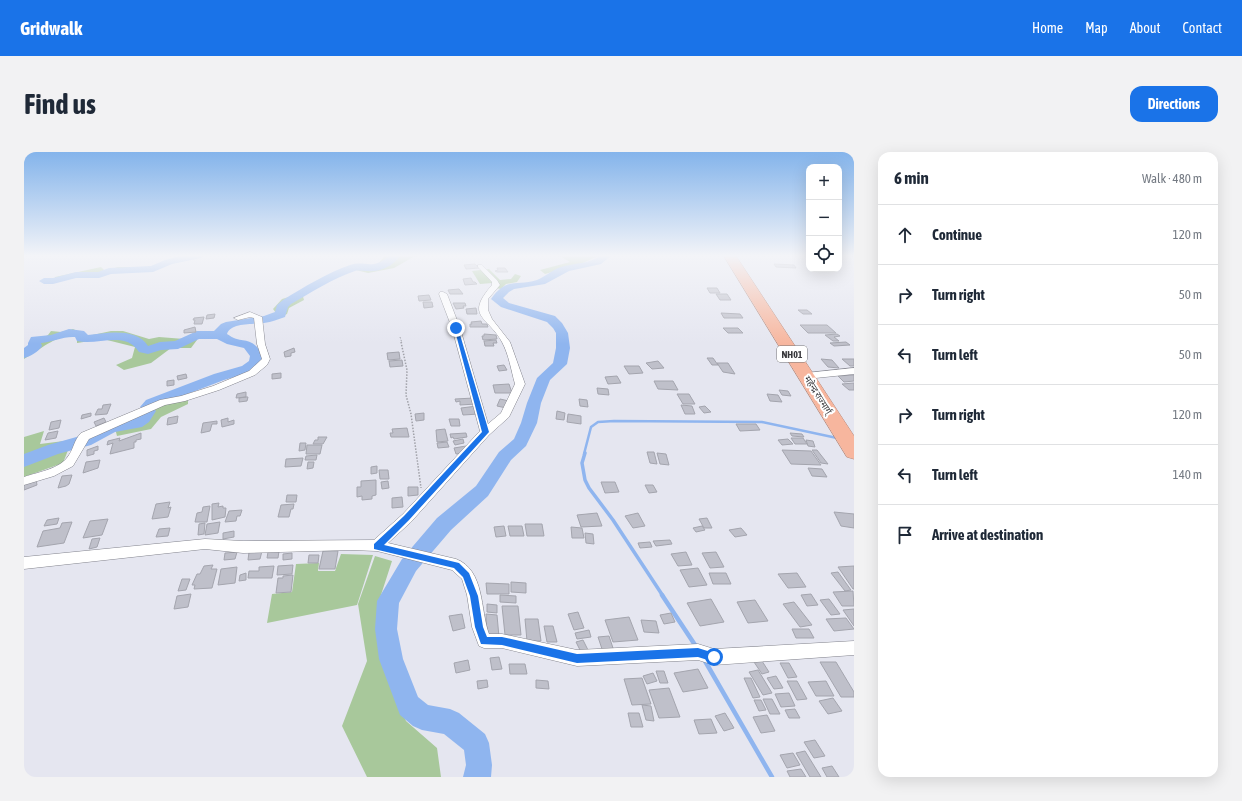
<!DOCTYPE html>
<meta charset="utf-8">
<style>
:root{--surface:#fff;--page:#f2f2f3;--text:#1f2937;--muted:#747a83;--line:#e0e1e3;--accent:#1a73e8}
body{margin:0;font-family:"Asap Condensed","Noto Sans Devanagari",sans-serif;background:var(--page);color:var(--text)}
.controls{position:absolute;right:12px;top:12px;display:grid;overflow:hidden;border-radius:8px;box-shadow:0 4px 16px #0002}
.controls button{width:36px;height:36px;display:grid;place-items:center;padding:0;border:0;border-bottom:1px solid var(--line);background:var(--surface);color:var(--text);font:20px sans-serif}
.stop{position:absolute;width:12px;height:12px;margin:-9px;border:3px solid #1a73e8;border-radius:50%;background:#fff}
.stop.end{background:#1a73e8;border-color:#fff;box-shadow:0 1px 4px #0008}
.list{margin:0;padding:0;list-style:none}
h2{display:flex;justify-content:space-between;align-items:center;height:52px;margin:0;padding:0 16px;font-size:17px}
h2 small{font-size:13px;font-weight:400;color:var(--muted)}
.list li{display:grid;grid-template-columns:26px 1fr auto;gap:12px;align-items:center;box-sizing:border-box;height:60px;padding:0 16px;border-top:1px solid var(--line)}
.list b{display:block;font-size:15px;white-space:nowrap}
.list em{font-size:13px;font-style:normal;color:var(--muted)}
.icon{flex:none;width:22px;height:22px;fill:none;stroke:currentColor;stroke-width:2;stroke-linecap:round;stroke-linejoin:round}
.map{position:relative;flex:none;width:830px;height:625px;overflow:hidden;border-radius:12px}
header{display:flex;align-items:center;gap:24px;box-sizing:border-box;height:56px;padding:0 20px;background:var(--accent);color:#fff}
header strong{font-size:19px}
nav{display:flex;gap:22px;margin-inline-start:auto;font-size:14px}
.intro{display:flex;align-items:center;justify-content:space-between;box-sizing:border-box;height:96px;padding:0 24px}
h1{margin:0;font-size:28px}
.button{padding:10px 18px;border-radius:12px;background:var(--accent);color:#fff;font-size:14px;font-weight:700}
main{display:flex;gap:24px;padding:0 24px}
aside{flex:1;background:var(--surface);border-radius:12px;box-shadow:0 4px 16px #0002}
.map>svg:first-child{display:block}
.green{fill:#a8c89b}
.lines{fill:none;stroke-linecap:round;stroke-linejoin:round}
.stream-far2{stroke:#8fb5ef;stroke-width:2.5}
.stream-far1{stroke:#8fb5ef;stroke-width:3.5}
.stream{stroke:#8fb5ef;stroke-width:4.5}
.river{fill:#8fb5ef;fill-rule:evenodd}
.building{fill:#bfc0ca;stroke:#a4a5ae}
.street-casing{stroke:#82838c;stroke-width:1}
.highway-casing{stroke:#b48a7c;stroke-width:1}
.path-far1{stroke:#a0a1a8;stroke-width:1;stroke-dasharray:1.5 1.5;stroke-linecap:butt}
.path{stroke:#a0a1a8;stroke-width:1.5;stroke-dasharray:1.5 1.5;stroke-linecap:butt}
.street{fill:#fff;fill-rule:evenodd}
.highway{fill:#f7b69e;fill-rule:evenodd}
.route{fill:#1a73e8}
.labels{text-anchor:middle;stroke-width:4;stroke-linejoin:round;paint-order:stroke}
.far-street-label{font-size:9px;fill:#38383c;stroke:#fff}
.shield{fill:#fff;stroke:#747476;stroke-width:1}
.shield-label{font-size:10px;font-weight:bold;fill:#38383c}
</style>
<header>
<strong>Gridwalk</strong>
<nav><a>Home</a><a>Map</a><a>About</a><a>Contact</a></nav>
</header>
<div class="intro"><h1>Find us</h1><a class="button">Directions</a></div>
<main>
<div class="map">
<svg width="830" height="625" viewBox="0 0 830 625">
<rect width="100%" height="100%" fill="#e5e6f0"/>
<path class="green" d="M361 104H391L370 116 344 121 328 117 331 112 352 114Z
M536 104H574L559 111 521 122 516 118 546 110Z
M77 115 81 119 94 115H120L117 119 87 120 73 124 57 126 52 125 31 130V125Z
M465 117 476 128 487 127 491 122 497 124 493 130 482 132 477 137 472 136 468 131 456 132 448 119Z
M278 141 280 148 265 156 263 162 252 167 241 169 239 165 252 161 249 157 258 147Z
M49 177 64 184 87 179H99L125 187 135 185 173 188 167 196H147L127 211 100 218 92 213 108 206 111 195 79 187 53 191V184C32 182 18 197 0 207V198L24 183 27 179 37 180Z
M164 248V252L137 265 127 277 93 284 90 272 140 252Z
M20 279 16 292 48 288 39 311 0 325V285Z
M317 402 349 403 333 453 243 471 248 442 268 440 272 412 295 411 294 419H311Z
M351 404 368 409 356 446V506L382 569 413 596 417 625H343L318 574 343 509 334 452Z"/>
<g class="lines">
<path class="stream-far2" d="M560 302 567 275 574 270 590 269 738 270 813 286"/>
<path class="stream-far1" d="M561 301 558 311 561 328 565 336 589 368 639 444"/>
<path class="stream" d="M638 443 673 496
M681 509 748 625"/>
<path class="river" d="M157 104H178L177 106 148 112 129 120 87 122 75 126H52L29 132H20L15 129 20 126H29L52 120H74L85 116 127 114 141 108Z
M365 104H376C368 115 356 120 343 119 339 119 334 118 331 119 310 126 286 141 267 152L264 155 261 165C254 167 248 170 240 171 230 173 207 170 203 182 220 194 225 181 240 204L236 214 228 220 200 228 132 254 130 257 132 259 125 270 118 275 91 280 67 293 34 302 0 315V302L24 293 56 284 81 271 108 266 114 262 118 257 116 255 122 248 190 222 218 214 225 209 226 204 220 196 203 192 193 187H175L154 197 137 198 124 202 115 200C101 178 74 194 53 189L51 185C40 184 28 190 17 191L18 194C14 200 7 204 0 206V196L4 193V191L7 185 27 183 45 177 60 179 64 183C82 181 112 175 124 194L136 190 151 189 173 179H190L197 172 202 170 240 164 251 160 253 153 259 148C280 135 303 121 326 113 342 108 347 119 365 104Z
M576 104H587L577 112 545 119 521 132 490 137 485 140 479 146 485 151 531 164 538 171 544 181 546 196 543 212 526 228 517 251 513 271 502 294 487 308 464 344 427 378 392 419 375 451 373 477 379 507 394 545 404 553 426 557 435 561 461 582 465 591 468 613 467 625H439L442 613 440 598 420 582 398 578 389 574 376 563 355 507 351 477 353 449 378 407 413 366 452 334 475 300 490 287 497 271 503 251 513 226 529 211 532 196V181L529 176 523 170 477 155 467 147C483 124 492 135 513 128 522 124 528 118 537 115 550 111 565 112 576 104Z"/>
</g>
<path class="building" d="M451 112 455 116 442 117 440 113Z
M750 112 770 113 772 116 752 115Z
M473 116H481L484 120H473L471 119 474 118Z
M447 126 449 130H451L453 132 441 133 439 127Z
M683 136H693L696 141H686Z
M435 137 439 142H426L424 138Z
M692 142H703L707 148H696Z
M405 143 407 148 395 149 394 144Z
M399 150H408L409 155 400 156Z
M429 151H441L442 154H439L440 156 432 157Z
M452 156 453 162H443L442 157Z
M774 158H783L788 162H779Z
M697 161 716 162 719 166H700Z
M191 162 190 166 182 167 183 163Z
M180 165 178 172H170L171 168H169L170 166Z
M457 169 458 172H463L464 175H446V172H448L447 170Z
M776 173H803L812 181H784Z
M171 175 172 180 160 181V178Z
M699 176H714L719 181H704Z
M460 182 472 183 473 187 459 188 458 184H460Z
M813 182 816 184 810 185 815 189H809L801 183Z
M472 188 473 191H469L470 194H461L460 189Z
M822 190 826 193 810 194 806 191Z
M270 196 271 200 267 201V204L261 205 260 200Z
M375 200 376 207 364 208 363 201Z
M683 206H689L694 213H688Z
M797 207 808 208 815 216 804 215Z
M818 207H830V214H826Z
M378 208 379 214 366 215 365 209Z
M634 209 640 216 628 217 622 211Z
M693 211H704L711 222 699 220Z
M480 213 483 218 475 219 473 214Z
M600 214H615L619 221 605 222Z
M257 221V226L248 227V222Z
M162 222 163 226 154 228 153 224Z
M830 223V229L820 230 814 224Z
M593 224 597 231 584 232 581 225Z
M150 228V233L143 234V229Z
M630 229H649L654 238 634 237Z
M830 231V238H825L818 232Z
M485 232 488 241H471L469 233Z
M573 236 584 237 585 243 574 242Z
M755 238 764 239 767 244 758 243Z
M222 240V245L212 246 213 242Z
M653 242H665L671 252H659Z
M743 242 754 243 758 250 746 249Z
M222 245H224L223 249 215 250V246Z
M450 246 452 252 436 253V249L432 250 431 247Z
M476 247 485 249 482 256 473 254Z
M555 247 563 248 564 255 556 254Z
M87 252 83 262 71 263 74 257H78L79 253Z
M657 253 668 254 671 262H661Z
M453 254 455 262 439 263 437 256Z
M681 254 687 260 680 261 675 255Z
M533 259 541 261 540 268 532 267Z
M67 261V264L57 267 58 263Z
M400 261V268L392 269 391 262Z
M544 262 557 264V272L543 270Z
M154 264 153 271 143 273 144 266Z
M80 266 82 270 72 274 70 270Z
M204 266V270L210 268V272L198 275 197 268Z
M425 267H435L436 274H427Z
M37 268 35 276 25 278 27 270Z
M193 269V272H188L186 279 177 281 179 271Z
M712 272H732L736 278 716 279Z
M383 276 385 285H367L366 281H369L368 277Z
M421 277 424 289 413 290 412 278Z
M34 279 32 286 21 288 24 281Z
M117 281V287L112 288V290H110V296L86 302 89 291 83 293 84 289 96 286 95 289Z
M442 281 443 285 430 287 429 285 427 286 426 282Z
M766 281 778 282 780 285 768 284Z
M294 285H303L299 292H289L291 288H294Z
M767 286H779L783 292H771Z
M439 287 440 291 431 293 429 289Z
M764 287 769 292 758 293 754 288Z
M782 288 789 289 791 295 784 294Z
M423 290 425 295 414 296 413 291Z
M276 291H282L281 298 275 299Z
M283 293H298L296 302H282Z
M74 294V298L70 299V302L63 304V298Z
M442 294 443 298 440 301 432 302 430 296Z
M758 298 787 299 797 313 767 312Z
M788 298H793L804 312 797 311Z
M623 300H630L633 312 626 311Z
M633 301 642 302 645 313 636 312Z
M293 303 292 308H281L282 304Z
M279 306 277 314 261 315 262 307Z
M76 308 74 316 59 321 62 310Z
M284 310H290L289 316 283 317Z
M353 314V321L347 322V315Z
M784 316 798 317 803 325 788 324Z
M355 318H364L365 327H356Z
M48 323 45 332 42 334 34 336 38 324Z
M12 327 13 333 0 338V332Z
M352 328V343L348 344V347L338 348V344L333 345V335H337V329Z
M364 329 365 336 358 337 357 330Z
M577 330H591L595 340 581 341Z
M621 333H629L633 340 625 341Z
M384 335H394V343L384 344Z
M263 343H273L272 350H262Z
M378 345 379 355 368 356V346Z
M146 350 144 356 147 355 144 365 128 367 132 352Z
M195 351 194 355 199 354V356H202L201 365 188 368V352Z
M270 352 269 357H267L265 365H254L257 353Z
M186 354 183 370H171L173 361 178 360 179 355Z
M218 358 216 364H213L212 369 201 370 205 359Z
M810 360 830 362V376L817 374Z
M573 361 578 374 557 375 553 363Z
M614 361 621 374 609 376 601 364Z
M35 366 33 372 20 374 23 368Z
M683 366 688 376H680L675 367Z
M84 367 78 383 59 386 66 369Z
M48 370 40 391 13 395 19 379 36 376 38 371Z
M196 370 194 381 181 383 183 372Z
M181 371 180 382 174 383 175 372Z
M501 372H518L520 384H503Z
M480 374 482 384 472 385 470 375Z
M484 374H498L500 384H486Z
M678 374 681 378 672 380 669 376Z
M547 375 558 376 560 386H548Z
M146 376 144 384 132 385 135 377Z
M717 376 723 383 711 385 705 378Z
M210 379V385L199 387V381Z
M561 381 569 382 570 392 562 391Z
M76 386 73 395 65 397 68 387Z
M646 388 648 392 632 394 629 389Z
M626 390 628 395 616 396 614 391Z
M238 399 236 407 224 408 225 400Z
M255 399 254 406H243L244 400Z
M299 399H314L311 417H295Z
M213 400 211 407 200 408 201 401Z
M662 400 668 413 654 414 647 402Z
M692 400 700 415 686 416 678 401Z
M268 401V407L259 408V402Z
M285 403H295L294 411H284Z
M189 413 187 417H193L188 436 170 437 171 433H168L173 422H176L180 414Z
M269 413 268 422 253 423 254 414Z
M250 414 248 426H224L225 419H235V415Z
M830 414V437H829L814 415Z
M213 415 211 431 194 433 197 417Z
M674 416 683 433 665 435 656 418Z
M814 420 827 438 821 439 807 421Z
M222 421V428L215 429 216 423Z
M685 421H702L707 432H689Z
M773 421 782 435 764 436 754 422Z
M269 423 267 440 252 441 254 426H259V424Z
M158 427H166L162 438 154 439Z
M487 430 502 431V441L487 440Z
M462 431 485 432V442H463Z
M829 439 830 454H818L809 440Z
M167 442 164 455 150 457 153 444Z
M787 442 794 453 783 454 777 443Z
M476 443 492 444V451L476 450Z
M687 447 700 470 676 474 663 451Z
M805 447 816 462 807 463 796 448Z
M731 448 744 469 724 471 713 450Z
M770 450 788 473 776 475 759 452Z
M463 452 473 453V461L463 460Z
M478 454H494L497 483H481Z
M830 457V474L819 458Z
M554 460 560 476 550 478 544 462Z
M647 461 651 470 640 472 636 463Z
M438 462 441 476 429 479 425 464Z
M462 462 473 463 475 485H463Z
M605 465 614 488 589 490 581 468Z
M822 466 830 477 810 479 802 467Z
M501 467H514L517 489H503Z
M617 468 632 469 635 481 620 480Z
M520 474H529L533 490H523Z
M768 477H785L790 486H772Z
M565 478 567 485 553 487 551 481Z
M585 484 590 499 579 500 574 485Z
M559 488 565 500 558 502 552 490Z
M475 505 478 517 468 518 466 506Z
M444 508 446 518 432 521 430 511Z
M738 509 745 520 738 522 730 510Z
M796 510H812L830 540V545H817Z
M756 511H765L773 525 764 526Z
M485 512H501L503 522H486Z
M674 517 684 536 659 540 650 521Z
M734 518 748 541 739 543 725 520Z
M632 519H640L644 531H636Z
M629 521 633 529 623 532 619 524Z
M752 524 759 536 750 537 743 526Z
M618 526 627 552 608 553 600 527Z
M720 526H727L736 545 729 546Z
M463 528 464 535 454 537 453 529Z
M512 528 524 529 525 537 512 536Z
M763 529H773L783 547 773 548Z
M802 529 810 544H792L784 530Z
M645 536 656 565 635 566 625 538Z
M765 541 771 554 757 555 751 542Z
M809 546 818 559 804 562 795 549Z
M739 547H748L756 562H746Z
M730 548H737L742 558 735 559Z
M618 553 627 554 630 569 622 568Z
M771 557 776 566H765L761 558Z
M604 561H615L619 575H607Z
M701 561 710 576 700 579 691 564Z
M743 563 751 579 737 581 729 565Z
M687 567 693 581 675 582 670 568Z
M791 588 801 604 790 606 780 590Z
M781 599 797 625H786L772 601Z
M769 601 776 613 763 616 756 603Z
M808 614 815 625H803L798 616Z
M777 617 782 625H766L763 619Z"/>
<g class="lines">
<defs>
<path id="street" d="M454 113H458L473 128 476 133 464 147V158L468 167 486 190 501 232 485 265 465 283 387 370 364 391 432 407C461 418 456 458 465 482H478L553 498 674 492 690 497 830 489V503L690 513 674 508 553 514 478 496H460L455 494 448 475 443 443 438 427 428 418 353 399 326 398 219 401 181 397 0 417V405L181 387 219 389 350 388 379 362 456 279 428 176 415 142 416 140H419L423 142 436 176 464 272 477 261 491 232C487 218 485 203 478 190 464 164 440 165 468 133V130L454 115Z
M226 160 238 165 241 192 246 207 243 213 231 223 195 238 161 249 141 253 65 287 49 314 30 324 0 333V325C14 320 37 317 45 303 50 296 50 288 57 281L136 248 157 244 189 234 225 219 238 207 233 192 230 166 226 165 214 168 210 166Z
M830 216V222L782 227 777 224 782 221Z"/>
<path id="highway" d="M700 104H712L830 284V307L823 305Z"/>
</defs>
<use href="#street" class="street-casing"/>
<use href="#highway" class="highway-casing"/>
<path class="path-far1" d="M376 185 378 191"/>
<path class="path" d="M377 190 383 218 382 243 387 262 397 336"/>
<use href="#street" class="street"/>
<use href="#highway" class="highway"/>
</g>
<linearGradient id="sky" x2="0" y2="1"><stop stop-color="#84b4eb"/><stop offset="0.54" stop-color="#f3f4f8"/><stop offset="1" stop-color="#f3f4f8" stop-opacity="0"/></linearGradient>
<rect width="830" height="192" fill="url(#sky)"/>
<path class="route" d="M430 175 434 176 465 280 385 368 360 393 435 411 445 421 454 444 459 475 463 485H478L553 502 674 496 693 502 695 505 693 508 690 510 674 505 553 511 478 493 457 492 451 475 446 444 439 425 430 416 350 397V392L380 364 458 280Z"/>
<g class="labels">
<g class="far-street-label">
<text transform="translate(794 243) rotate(58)" y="3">महेन्द्र राज्मार्ग्</text>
</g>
<rect class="shield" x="753" y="194" width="30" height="16" rx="3"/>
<g class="shield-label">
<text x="768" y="206">NH01</text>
</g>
</g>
</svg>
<div class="controls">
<button>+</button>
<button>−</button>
<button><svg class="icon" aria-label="locate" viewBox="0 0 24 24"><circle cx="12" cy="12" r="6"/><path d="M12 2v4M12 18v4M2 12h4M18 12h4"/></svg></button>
</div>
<div class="stop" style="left:690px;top:505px"></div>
<div class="stop end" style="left:432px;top:176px"></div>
</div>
<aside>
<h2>6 min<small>Walk · 480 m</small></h2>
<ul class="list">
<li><svg class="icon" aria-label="ahead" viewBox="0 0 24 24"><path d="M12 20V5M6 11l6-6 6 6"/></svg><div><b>Continue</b></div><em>120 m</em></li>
<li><svg class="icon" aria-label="right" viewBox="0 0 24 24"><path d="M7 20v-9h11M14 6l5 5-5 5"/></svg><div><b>Turn right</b></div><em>50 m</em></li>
<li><svg class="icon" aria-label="left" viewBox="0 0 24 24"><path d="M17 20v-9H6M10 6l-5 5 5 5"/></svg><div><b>Turn left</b></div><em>50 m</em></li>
<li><svg class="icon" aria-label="right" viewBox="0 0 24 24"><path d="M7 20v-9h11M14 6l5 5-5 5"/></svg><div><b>Turn right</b></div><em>120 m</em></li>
<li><svg class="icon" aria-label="left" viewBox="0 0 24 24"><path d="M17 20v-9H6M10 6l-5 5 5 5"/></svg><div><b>Turn left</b></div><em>140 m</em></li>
<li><svg class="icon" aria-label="arrive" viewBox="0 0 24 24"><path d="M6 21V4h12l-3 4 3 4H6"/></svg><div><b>Arrive at destination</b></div></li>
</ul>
</aside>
</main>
